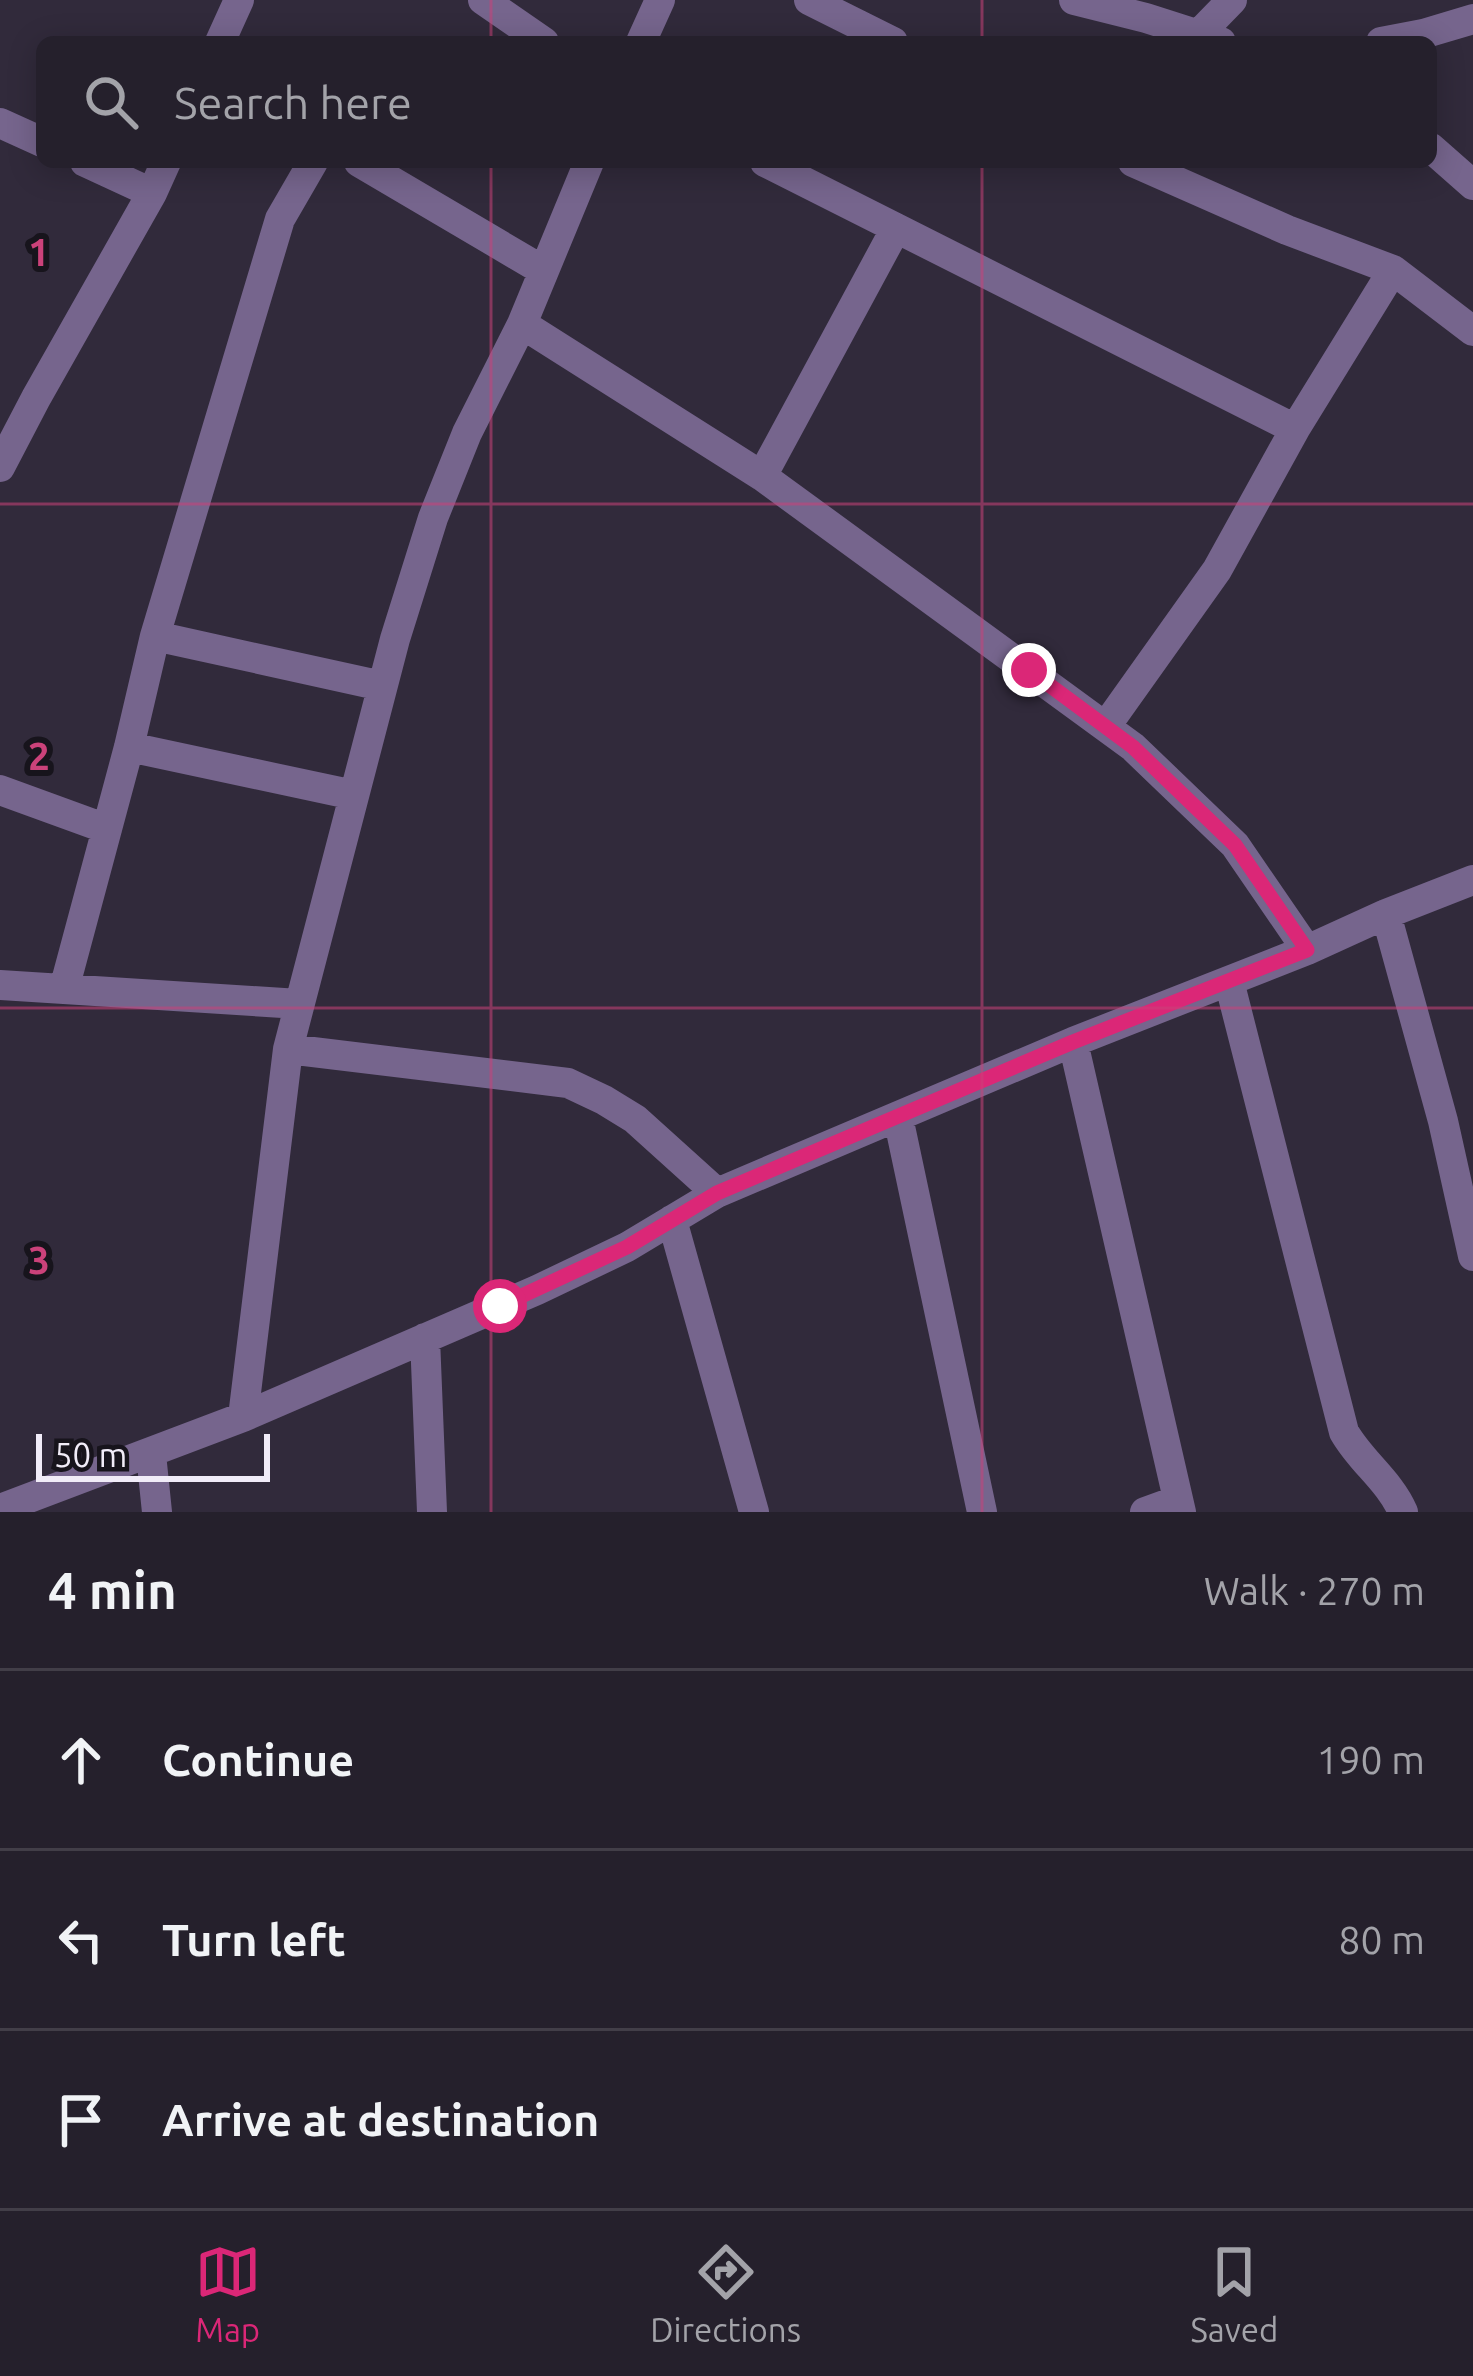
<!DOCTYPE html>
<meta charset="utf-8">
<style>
:root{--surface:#25202c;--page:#2d2834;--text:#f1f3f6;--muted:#a3a3a9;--line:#423e48;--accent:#db2777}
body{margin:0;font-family:Ubuntu,sans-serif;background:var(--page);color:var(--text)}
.scale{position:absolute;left:36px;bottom:30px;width:234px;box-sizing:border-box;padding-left:12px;border:6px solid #f1ecf8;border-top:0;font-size:33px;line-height:42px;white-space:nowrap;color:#f1ecf8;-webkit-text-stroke:9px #17141c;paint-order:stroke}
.stop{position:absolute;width:36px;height:36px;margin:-27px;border:9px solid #db2777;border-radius:50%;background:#fff}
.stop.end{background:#db2777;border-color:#fff;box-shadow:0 3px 12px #0008}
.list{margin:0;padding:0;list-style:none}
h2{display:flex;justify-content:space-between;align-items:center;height:156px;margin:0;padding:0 48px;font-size:51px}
h2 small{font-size:39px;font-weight:400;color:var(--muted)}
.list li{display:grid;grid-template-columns:78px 1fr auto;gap:36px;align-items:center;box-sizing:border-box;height:180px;padding:0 48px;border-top:3px solid var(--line)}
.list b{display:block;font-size:45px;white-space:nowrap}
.list em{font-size:39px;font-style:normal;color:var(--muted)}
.icon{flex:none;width:66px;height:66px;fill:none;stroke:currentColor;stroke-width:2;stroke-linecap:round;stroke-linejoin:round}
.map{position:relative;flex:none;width:1473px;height:1512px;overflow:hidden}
.search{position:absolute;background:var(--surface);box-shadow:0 6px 30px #0003;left:36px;right:36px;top:36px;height:132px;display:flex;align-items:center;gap:30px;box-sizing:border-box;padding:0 42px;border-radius:18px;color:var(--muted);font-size:45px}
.sheet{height:696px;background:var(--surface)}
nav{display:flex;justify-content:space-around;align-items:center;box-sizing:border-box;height:168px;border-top:3px solid var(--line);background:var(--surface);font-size:33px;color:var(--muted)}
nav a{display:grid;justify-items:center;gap:6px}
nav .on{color:var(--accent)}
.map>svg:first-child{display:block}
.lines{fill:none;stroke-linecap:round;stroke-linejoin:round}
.minor{stroke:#76658d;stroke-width:30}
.route{stroke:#db2777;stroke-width:15}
.grid{fill:none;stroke:#cb427a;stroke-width:3;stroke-opacity:0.55}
.grid-label{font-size:39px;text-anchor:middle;font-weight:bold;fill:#cb427a;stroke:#17141c;stroke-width:12;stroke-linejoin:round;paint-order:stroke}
</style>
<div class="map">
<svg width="1473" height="1512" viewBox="0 0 1473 1512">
<rect width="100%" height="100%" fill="#312a3b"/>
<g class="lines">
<path class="minor" d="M483 0 544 42
M809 0 893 42
M1074 0 1146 18 1221 42
M1198 35 1232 0
M220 42 239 0
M641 42 660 0
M1381 42 1423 34 1473 19
M0 123 42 142
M1431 148 1473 185
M85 162 152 193
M359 162 544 271
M765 162 1295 429
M1393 270 1473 331
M522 324 762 476 1133 747 1235 845 1307 950
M0 467 36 398 152 193 166 162
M762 476 896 228
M155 636 382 686
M1106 726 1217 570 1295 429 1393 270 1287 230 1133 162
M129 747 354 795
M0 790 107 829
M1386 914 1443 1121 1473 1256
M1229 981 1344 1432C1361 1462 1389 1480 1403 1512
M0 985 299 1004
M64 989 129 747 155 636 280 219 313 162
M1073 1042 1181 1512
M288 1049 568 1083 604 1100 635 1119 717 1193
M898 1117 982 1512
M672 1220 754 1512
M425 1338 432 1512
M243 1417 288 1049 395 639 433 518 467 433 522 324 589 162
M151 1454 157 1512
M0 1509 243 1417 537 1290 627 1247 717 1193 1073 1042 1307 950 1386 914 1473 880
M1145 1512 1178 1500"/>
</g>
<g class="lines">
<path class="route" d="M500 1306 627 1247 717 1193 1073 1042 1307 950 1235 845 1133 747 1029 670"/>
</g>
<path class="grid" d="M491 0V42M982 0V42M491 162V1512M982 162V1512M0 504H1473M0 1008H1473"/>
<g class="grid-label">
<text x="39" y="266">1</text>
<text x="39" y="770">2</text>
<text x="39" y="1274">3</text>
</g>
</svg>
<div class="scale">50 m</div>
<div class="stop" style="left:500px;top:1306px"></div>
<div class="stop end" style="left:1029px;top:670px"></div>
<div class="search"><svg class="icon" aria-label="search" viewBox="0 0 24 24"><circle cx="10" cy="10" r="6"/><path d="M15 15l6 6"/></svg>Search here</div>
</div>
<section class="sheet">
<h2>4 min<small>Walk · 270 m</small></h2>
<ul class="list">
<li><svg class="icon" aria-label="ahead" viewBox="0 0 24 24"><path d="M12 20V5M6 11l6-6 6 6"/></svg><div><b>Continue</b></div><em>190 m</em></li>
<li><svg class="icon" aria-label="left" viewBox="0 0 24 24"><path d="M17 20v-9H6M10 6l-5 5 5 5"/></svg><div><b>Turn left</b></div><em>80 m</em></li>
<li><svg class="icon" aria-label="arrive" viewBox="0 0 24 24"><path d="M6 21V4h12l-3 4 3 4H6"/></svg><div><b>Arrive at destination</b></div></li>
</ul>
</section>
<nav>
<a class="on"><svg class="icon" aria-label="map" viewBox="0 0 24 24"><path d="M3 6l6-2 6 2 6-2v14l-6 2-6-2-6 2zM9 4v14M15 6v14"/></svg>Map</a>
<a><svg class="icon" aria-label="directions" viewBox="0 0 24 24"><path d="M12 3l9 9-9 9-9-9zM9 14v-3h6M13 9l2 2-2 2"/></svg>Directions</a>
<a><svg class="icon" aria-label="saved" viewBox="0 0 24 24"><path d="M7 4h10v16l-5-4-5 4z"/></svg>Saved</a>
</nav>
